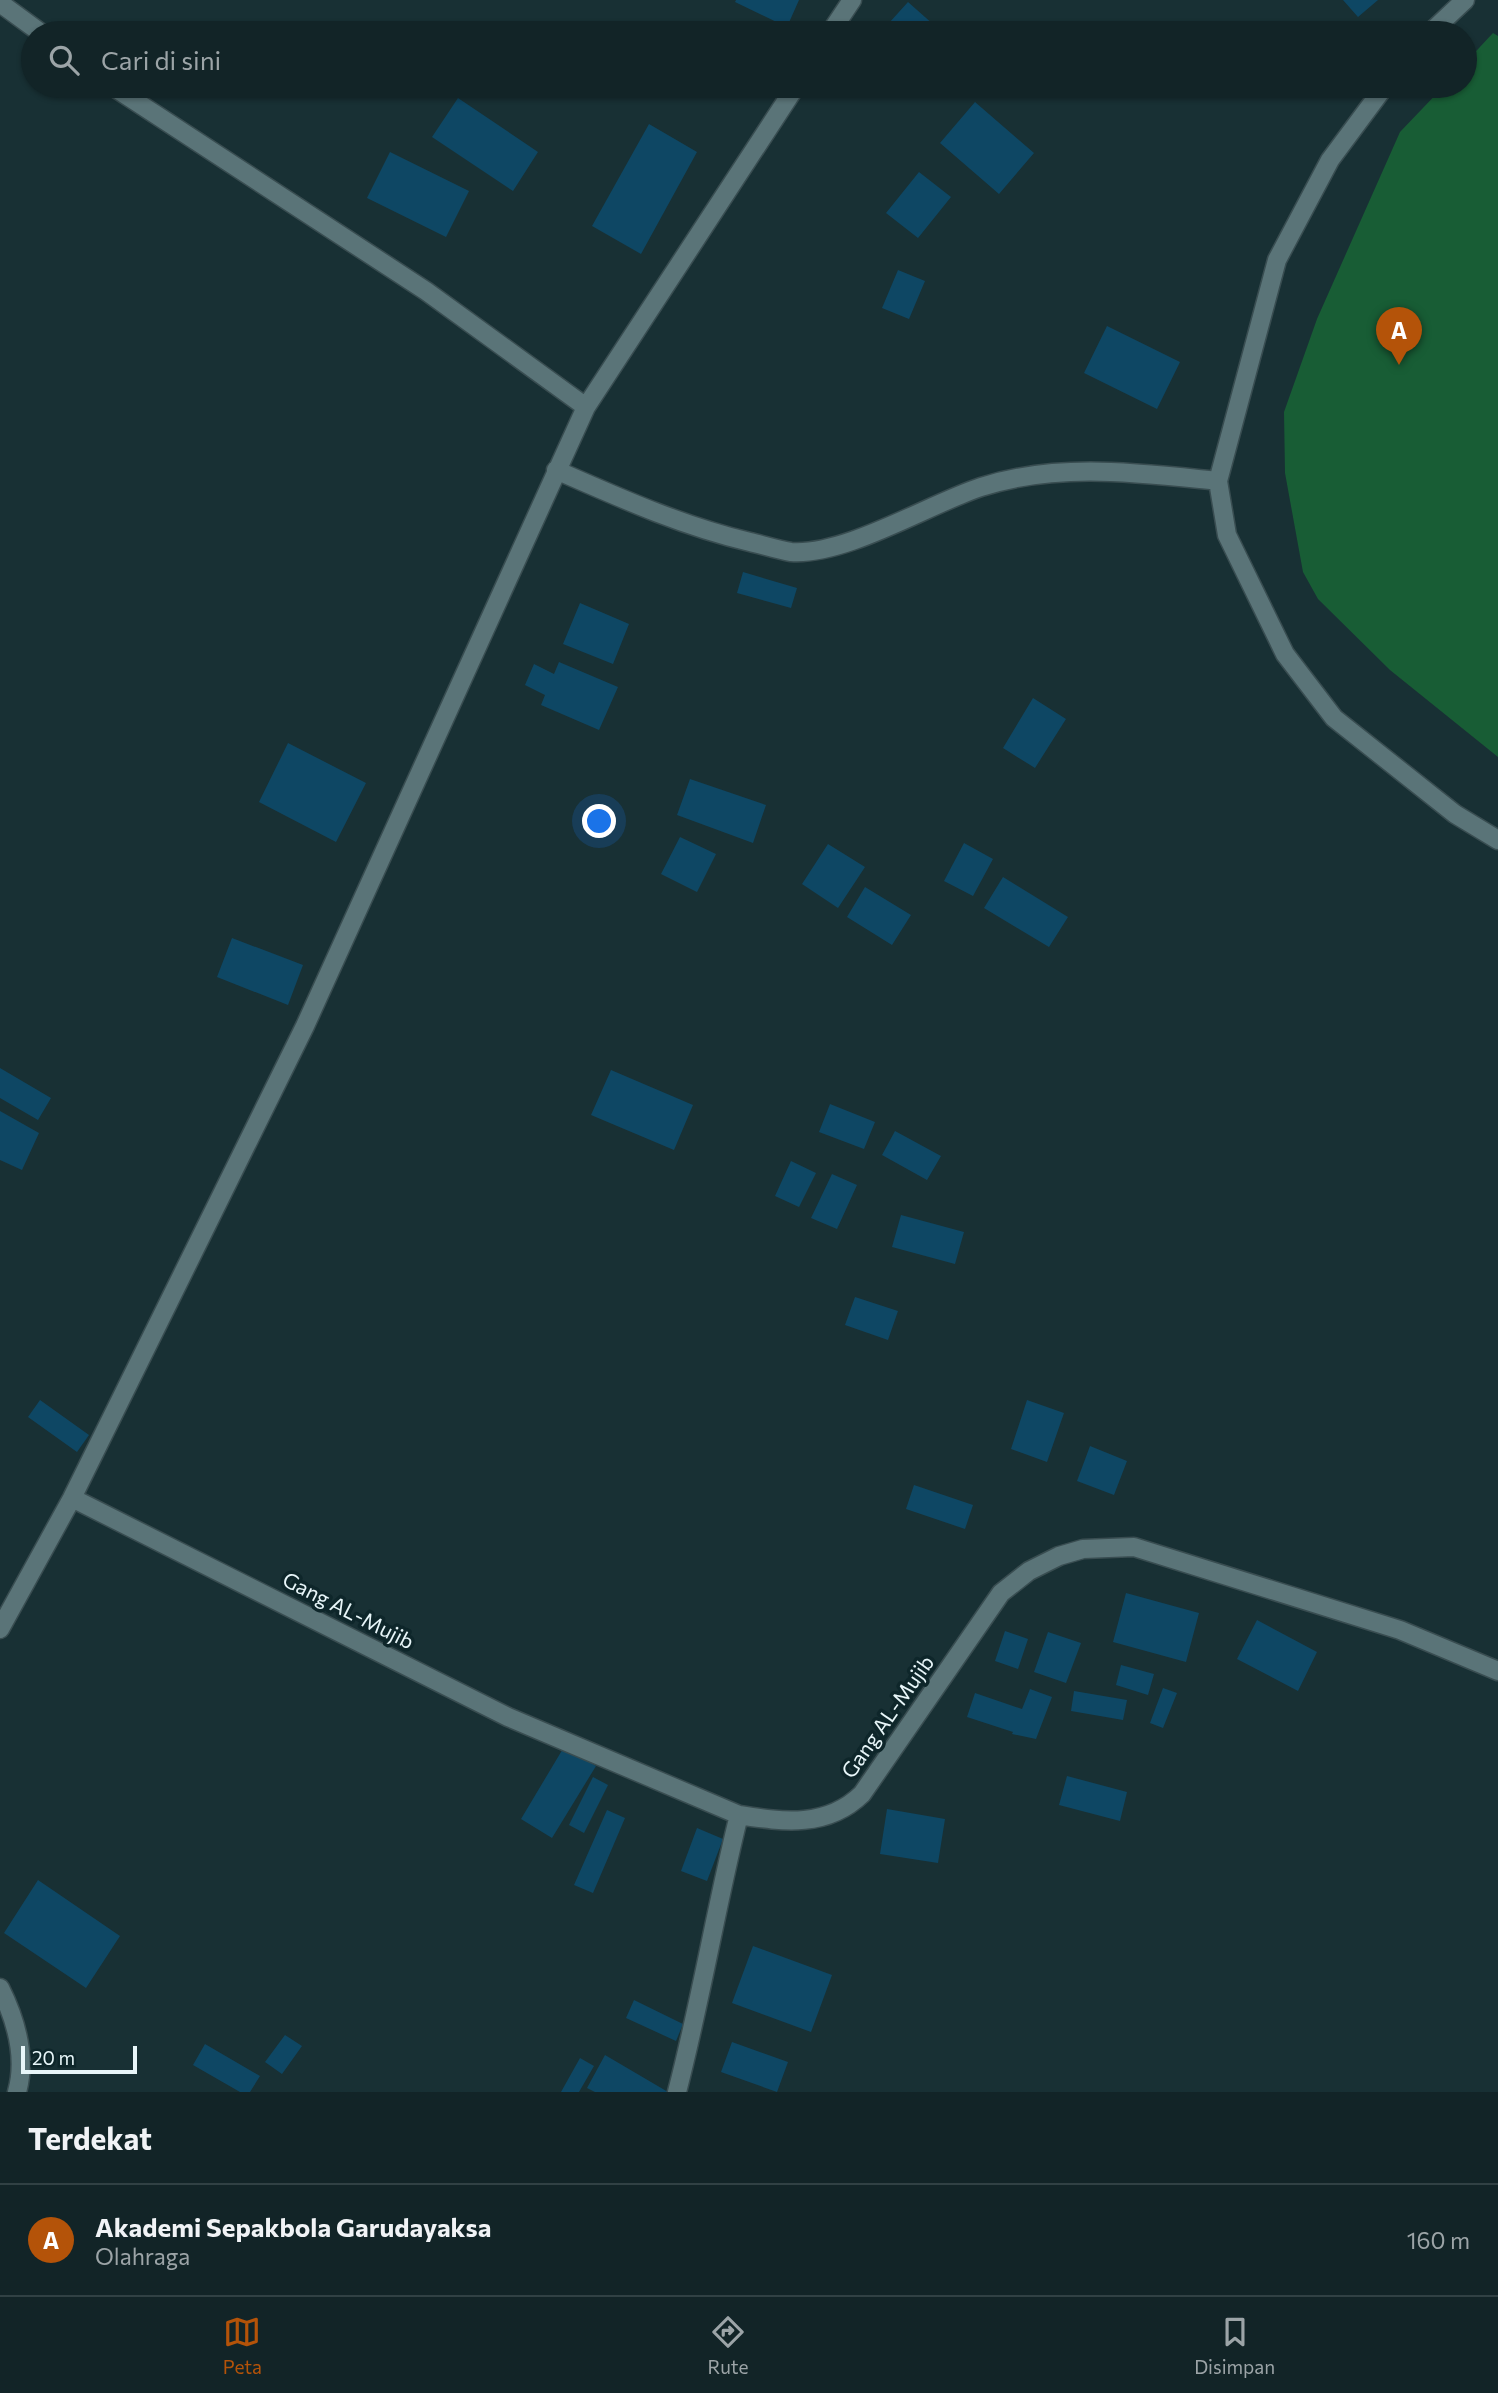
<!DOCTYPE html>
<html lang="id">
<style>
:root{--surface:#122427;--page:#1f3033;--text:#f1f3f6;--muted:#9ca4a7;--line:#314144;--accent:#b45309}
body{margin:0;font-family:Commissioner,sans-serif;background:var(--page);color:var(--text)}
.scale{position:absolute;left:21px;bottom:18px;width:116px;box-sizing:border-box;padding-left:7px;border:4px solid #e8f6f9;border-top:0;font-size:19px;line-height:24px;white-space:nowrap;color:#e8f6f9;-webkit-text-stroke:5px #0e262a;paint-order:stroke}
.you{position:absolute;left:600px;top:822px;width:24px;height:24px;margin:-18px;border:5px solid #fff;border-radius:50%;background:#1a73e8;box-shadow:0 0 0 10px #1a73e833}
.badge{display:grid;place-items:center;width:46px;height:46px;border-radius:50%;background:var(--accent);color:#fff;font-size:23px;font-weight:700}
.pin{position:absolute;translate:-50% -58px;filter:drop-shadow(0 2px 4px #0008)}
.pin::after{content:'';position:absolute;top:37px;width:24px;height:21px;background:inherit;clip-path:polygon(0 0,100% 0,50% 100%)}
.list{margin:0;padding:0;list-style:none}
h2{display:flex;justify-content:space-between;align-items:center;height:91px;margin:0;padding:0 28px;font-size:30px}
h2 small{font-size:23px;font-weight:400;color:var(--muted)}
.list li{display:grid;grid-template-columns:46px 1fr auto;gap:21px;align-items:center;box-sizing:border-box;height:112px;padding:0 28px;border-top:2px solid var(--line)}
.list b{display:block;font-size:26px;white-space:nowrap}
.list p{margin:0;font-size:23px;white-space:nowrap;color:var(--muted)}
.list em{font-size:23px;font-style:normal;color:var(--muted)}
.icon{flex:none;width:38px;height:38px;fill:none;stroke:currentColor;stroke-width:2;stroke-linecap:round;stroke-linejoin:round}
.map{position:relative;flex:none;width:1498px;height:2092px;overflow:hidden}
.search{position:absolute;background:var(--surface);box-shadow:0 2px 5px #0004;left:21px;right:21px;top:21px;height:77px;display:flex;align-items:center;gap:18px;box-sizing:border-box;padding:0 24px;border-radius:38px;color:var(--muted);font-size:26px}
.sheet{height:203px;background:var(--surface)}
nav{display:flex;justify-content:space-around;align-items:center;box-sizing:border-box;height:98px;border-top:2px solid var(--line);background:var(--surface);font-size:19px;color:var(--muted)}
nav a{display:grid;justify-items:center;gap:4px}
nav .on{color:var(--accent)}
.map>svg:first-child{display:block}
.green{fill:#185d35}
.building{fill:#0e4764}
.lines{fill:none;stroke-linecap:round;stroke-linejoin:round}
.street-casing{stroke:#394d51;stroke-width:21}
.street{stroke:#5a7478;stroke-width:18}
.labels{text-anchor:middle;stroke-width:7;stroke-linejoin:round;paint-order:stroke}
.street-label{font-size:21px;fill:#e8f6f9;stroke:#0e262a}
</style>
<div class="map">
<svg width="1498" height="2092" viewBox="0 0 1498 2092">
<rect width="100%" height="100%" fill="#183034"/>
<path class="green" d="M1493 33 1498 36V757L1390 670 1318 599 1303 572 1285 473 1284 412 1317 319 1400 132 1444 86H1465V63Z"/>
<path class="building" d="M736 0H799L787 27 735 2Z
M1343 0H1378L1358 17Z
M908 2 943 33H880Z
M458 98 538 152 513 191 432 137Z
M975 102 1034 153 999 194 940 143Z
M649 124 697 152 641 254 592 226Z
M390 152 469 191 446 237 367 198Z
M919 172 951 197 918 238 886 213Z
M898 270 925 281 909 319 882 308Z
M1107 326 1180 362 1157 409 1084 373Z
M743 572 797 588 791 608 737 593Z
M580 603 629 624 613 664 563 644Z
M559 662 618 687 599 730 541 705 545 695 525 685 534 664 554 674Z
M1033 698 1066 719 1035 768 1003 748Z
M288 743 366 783 336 842 259 802Z
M690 779 766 805 753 843 677 815Z
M680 837 716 854 697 892 661 874Z
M964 843 993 859 973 896 944 881Z
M828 844 865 867 838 908 802 884Z
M1003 877 1068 917 1049 947 984 908Z
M865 887 911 915 892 945 847 917Z
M232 938 303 965 288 1005 217 977Z
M0 1068 51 1098 38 1120 0 1098Z
M611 1070 693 1105 674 1150 591 1115Z
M830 1104 875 1122 864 1149 819 1132Z
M0 1111 39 1133 22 1170 0 1160Z
M895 1131 941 1156 927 1180 882 1155Z
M791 1161 816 1173 799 1207 775 1196Z
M832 1174 857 1185 837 1229 811 1218Z
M901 1215 964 1232 955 1264 892 1247Z
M855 1297 898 1311 888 1340 845 1325Z
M40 1400 89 1435 77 1452 28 1417Z
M1027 1400 1064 1413 1047 1462 1011 1449Z
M1090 1446 1127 1461 1114 1495 1077 1481Z
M914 1485 973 1505 965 1529 906 1509Z
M1126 1593 1199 1613 1186 1662 1113 1642Z
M1257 1620 1317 1652 1298 1691 1237 1659Z
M1005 1631 1028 1639 1018 1669 995 1661Z
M1048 1632 1081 1643 1066 1683 1034 1672Z
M1121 1665 1154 1674 1148 1695 1116 1685Z
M1163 1688 1177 1693 1163 1728 1150 1723Z
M1030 1689 1052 1697 1036 1739 1012 1734 1013 1732 967 1717 975 1693 1022 1709Z
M1074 1691 1127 1700 1123 1720 1071 1711Z
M564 1747 596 1766 552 1838 521 1819Z
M1067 1776 1127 1792 1120 1821 1059 1805Z
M593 1777 608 1785 584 1833 569 1825Z
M887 1809 945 1819 938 1863 880 1854Z
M607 1810 625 1818 593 1893 574 1885Z
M697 1828 723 1839 707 1881 681 1871Z
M38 1880 120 1936 86 1988 4 1933Z
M753 1946 832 1975 811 2032 732 2003Z
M634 2000 683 2024 676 2041 626 2018Z
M285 2035 302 2046 282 2074 265 2062Z
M732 2042 788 2062 777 2092 721 2072Z
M205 2044 260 2076 250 2092H240L193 2065Z
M605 2055 668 2092H595L587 2088Z
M580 2058 594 2066 579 2092H561Z"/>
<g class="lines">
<defs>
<path id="street" d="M0 3 41 33
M830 33 852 0
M1430 33 1465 0
M1385 86 1330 160 1277 260 1218 481 1227 535 1285 654 1334 718 1455 814 1498 840
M586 407 796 86
M556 470C620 498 682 526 750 542 763 545 778 550 791 552 845 556 929 504 981 487 1059 462 1139 473 1218 481
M72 1498 508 1717 739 1815C784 1822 827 1828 862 1794L1001 1593 1029 1571 1059 1556 1083 1549 1134 1547 1400 1630 1498 1671
M0 1629 72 1498 305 1026 586 407 426 291 112 86
M0 1988C16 2020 27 2056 17 2092
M677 2092C701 2000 716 1907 739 1815"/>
</defs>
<use href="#street" class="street-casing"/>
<use href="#street" class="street"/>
</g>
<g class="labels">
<g class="street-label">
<text transform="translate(348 1611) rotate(27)" y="7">Gang AL-Mujib</text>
<text transform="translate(888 1717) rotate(-55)" y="7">Gang AL-Mujib</text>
</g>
</g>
</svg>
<div class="scale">20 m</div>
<div class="you"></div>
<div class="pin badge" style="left:1399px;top:365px">A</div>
<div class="search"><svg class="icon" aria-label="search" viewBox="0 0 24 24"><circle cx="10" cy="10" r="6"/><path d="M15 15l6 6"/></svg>Cari di sini</div>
</div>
<section class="sheet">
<h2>Terdekat<small></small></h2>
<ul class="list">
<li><span class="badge">A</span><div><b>Akademi Sepakbola Garudayaksa</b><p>Olahraga</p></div><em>160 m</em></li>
</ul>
</section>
<nav>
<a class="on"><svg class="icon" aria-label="map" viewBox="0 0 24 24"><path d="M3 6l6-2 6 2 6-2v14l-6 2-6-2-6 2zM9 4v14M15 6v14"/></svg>Peta</a>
<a><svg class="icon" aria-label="directions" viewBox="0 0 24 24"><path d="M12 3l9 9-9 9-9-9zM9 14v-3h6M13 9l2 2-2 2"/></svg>Rute</a>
<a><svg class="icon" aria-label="saved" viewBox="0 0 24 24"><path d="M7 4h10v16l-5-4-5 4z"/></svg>Disimpan</a>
</nav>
